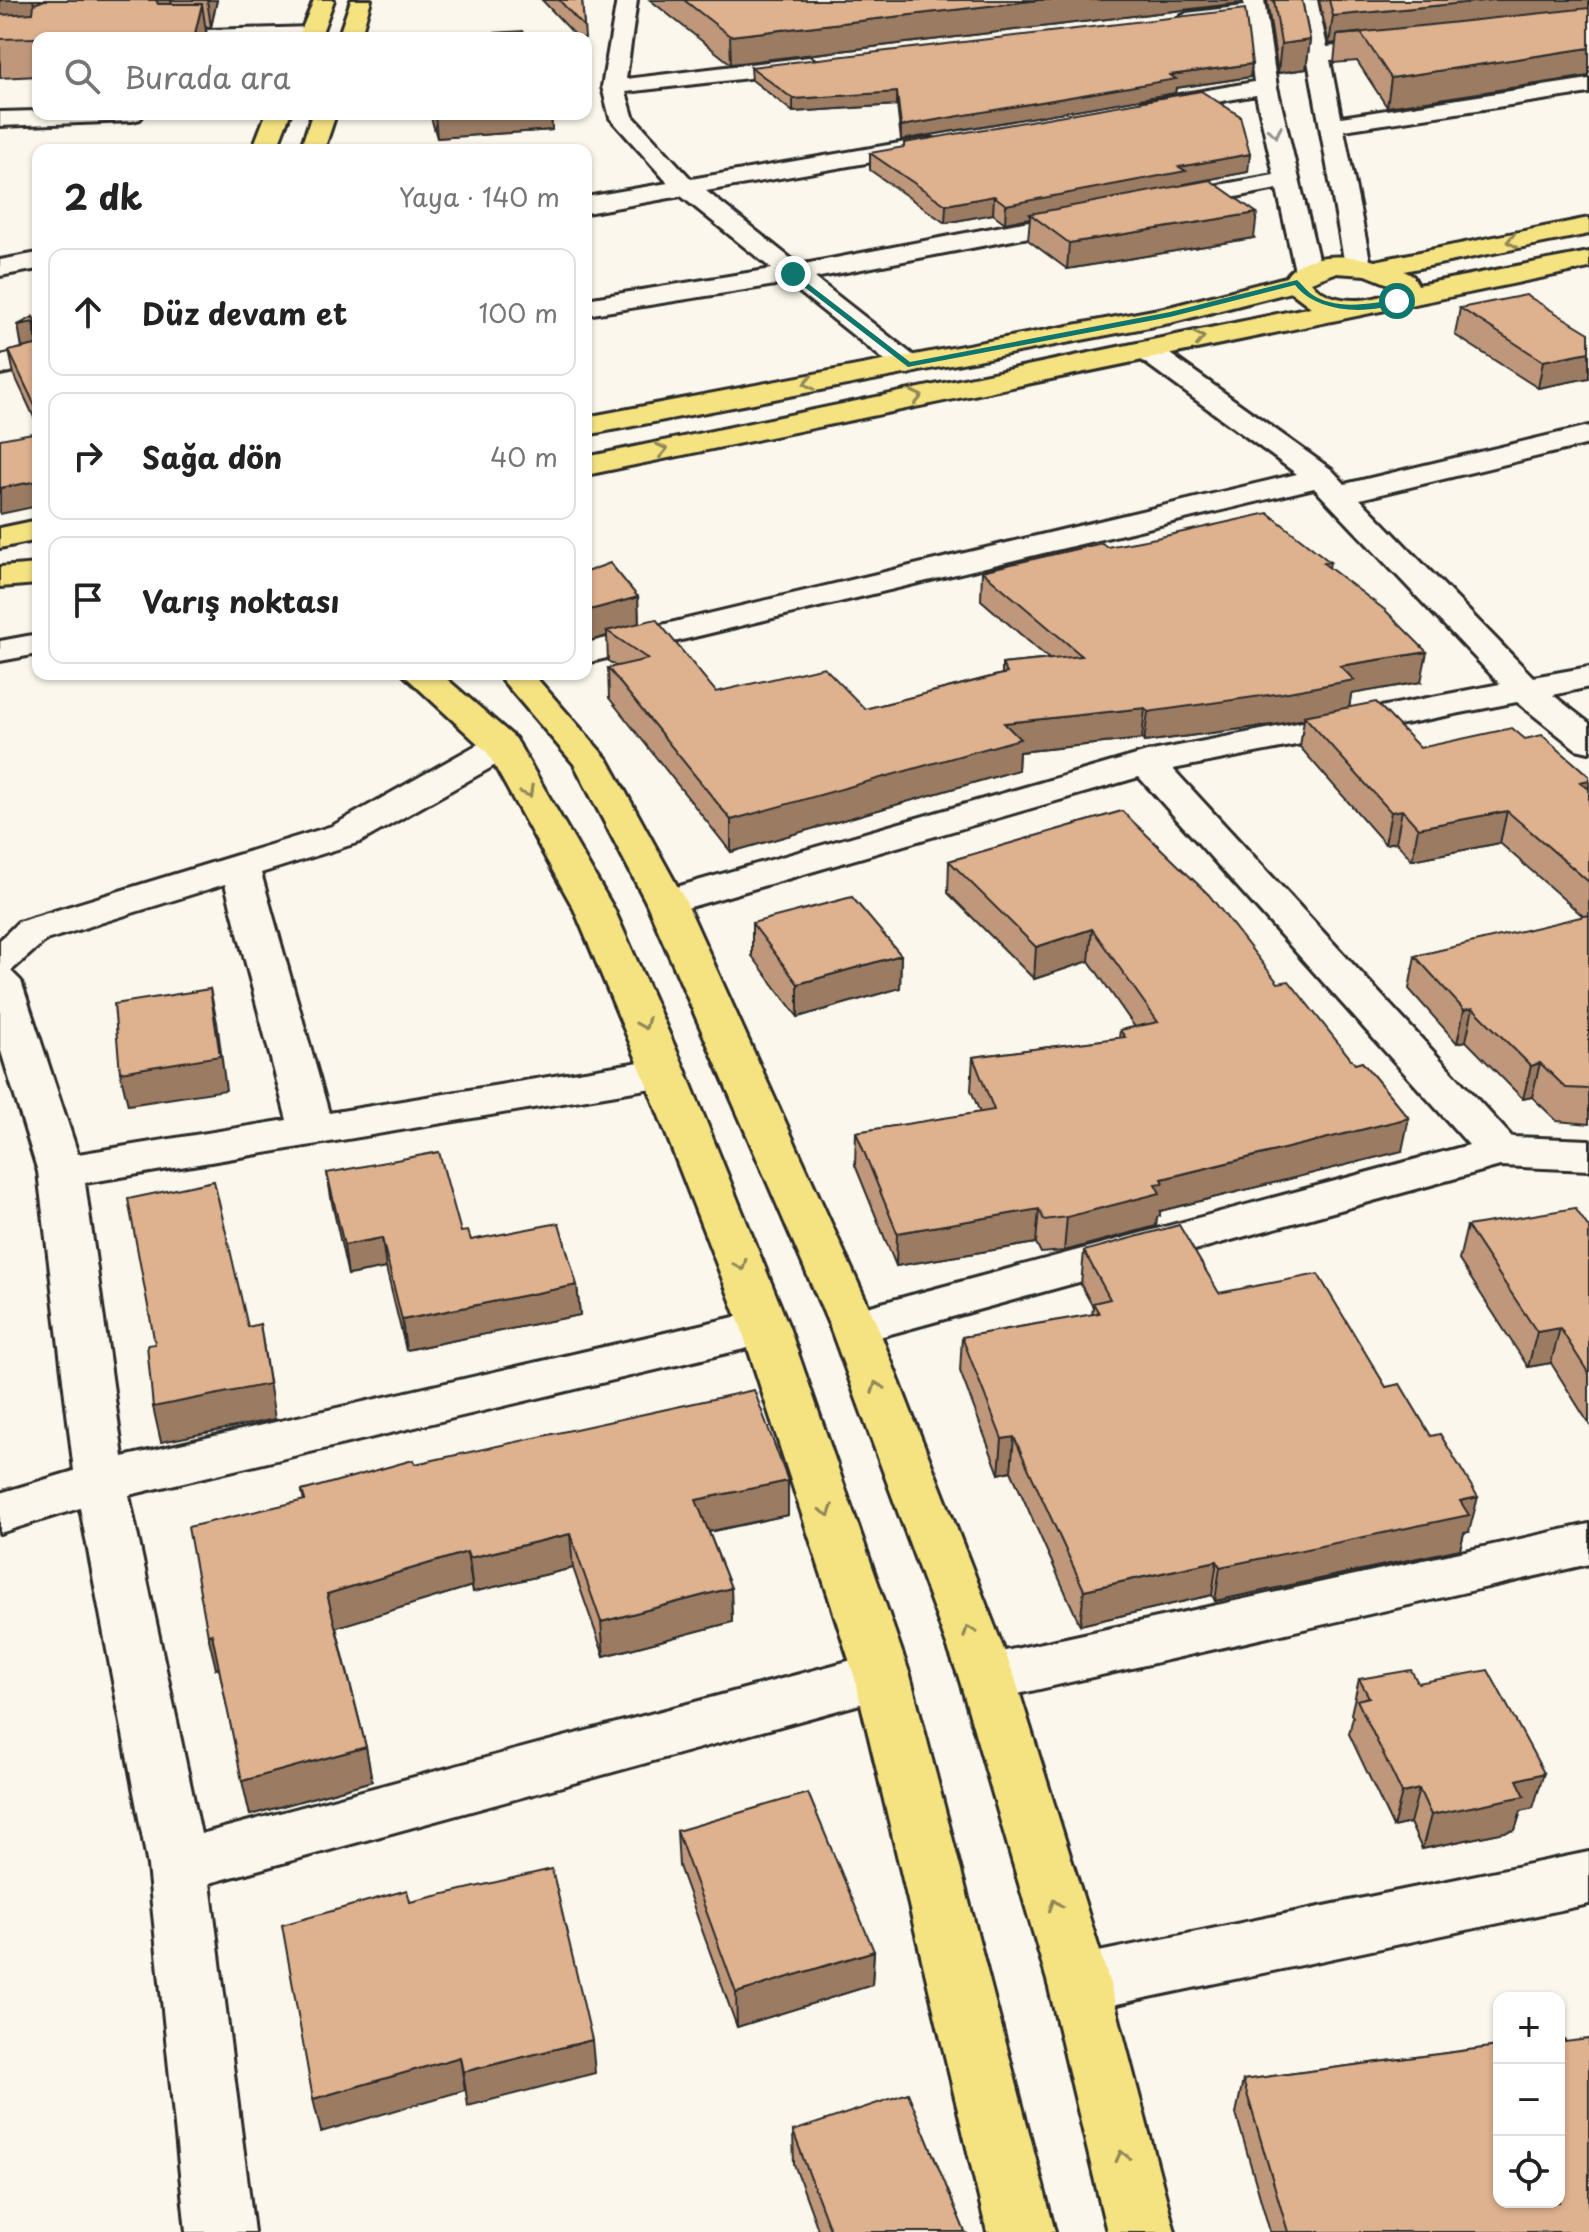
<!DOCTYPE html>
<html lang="tr">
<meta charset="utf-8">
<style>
:root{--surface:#fff;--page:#f2f2f2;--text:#222;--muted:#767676;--line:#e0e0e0}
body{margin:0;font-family:"Playpen Sans",sans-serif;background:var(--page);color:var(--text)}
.controls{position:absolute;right:24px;bottom:24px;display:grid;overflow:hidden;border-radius:16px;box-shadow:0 2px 6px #0004}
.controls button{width:72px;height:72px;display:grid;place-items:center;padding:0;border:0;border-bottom:2px solid var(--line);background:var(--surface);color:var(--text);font:40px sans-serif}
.stop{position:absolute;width:24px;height:24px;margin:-18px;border:6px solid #0f766e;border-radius:50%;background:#fff}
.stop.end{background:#0f766e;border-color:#fff;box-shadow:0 2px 8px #0008}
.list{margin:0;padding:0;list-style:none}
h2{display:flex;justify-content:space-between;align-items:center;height:104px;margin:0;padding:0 32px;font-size:34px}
h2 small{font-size:26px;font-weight:400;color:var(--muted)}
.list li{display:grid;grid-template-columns:52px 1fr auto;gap:24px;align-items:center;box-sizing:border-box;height:128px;margin:0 16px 16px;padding:0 16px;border:2px solid var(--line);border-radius:16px}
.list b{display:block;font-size:30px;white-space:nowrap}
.list em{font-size:26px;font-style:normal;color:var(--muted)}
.icon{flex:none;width:44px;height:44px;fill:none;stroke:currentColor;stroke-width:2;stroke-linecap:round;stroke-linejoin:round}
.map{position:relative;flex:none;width:1589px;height:2232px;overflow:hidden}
.search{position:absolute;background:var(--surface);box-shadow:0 2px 6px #0004;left:32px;top:32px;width:560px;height:88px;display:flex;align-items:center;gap:20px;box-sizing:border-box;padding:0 28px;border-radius:16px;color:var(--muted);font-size:30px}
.panel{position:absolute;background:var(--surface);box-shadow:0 2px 6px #0004;left:32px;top:144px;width:560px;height:536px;border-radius:16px}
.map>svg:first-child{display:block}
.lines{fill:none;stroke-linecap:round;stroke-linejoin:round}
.minor-casing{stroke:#2b2b2b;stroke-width:6}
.major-casing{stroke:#2b2b2b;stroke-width:6}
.minor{fill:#fbf7ec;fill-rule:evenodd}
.major{fill:#f5e382;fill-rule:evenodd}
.wall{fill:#bf987b;stroke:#2b2b2b;stroke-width:2}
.shaded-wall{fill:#9b7c64;stroke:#2b2b2b;stroke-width:2}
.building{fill:#deb18f;stroke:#2b2b2b;stroke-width:2}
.oneway{stroke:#93918c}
.oneway2{stroke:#908756}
.route{fill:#0f766e}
</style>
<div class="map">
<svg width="1589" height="2232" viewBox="0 0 1589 2232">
<rect width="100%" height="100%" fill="#fbf7ec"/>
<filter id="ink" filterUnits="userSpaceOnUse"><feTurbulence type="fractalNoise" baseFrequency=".0125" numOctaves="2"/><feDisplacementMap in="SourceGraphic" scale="16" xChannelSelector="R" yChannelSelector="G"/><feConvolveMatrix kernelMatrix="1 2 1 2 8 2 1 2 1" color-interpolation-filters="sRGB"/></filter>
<g filter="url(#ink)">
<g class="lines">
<defs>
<path id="minor" d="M617 0H637L626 79 809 57 820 64 809 71 626 92 633 116 691 179 929 138 937 140 941 145 937 150 929 152 706 191 799 265 1086 210 1095 213 1099 218 1095 223 1086 226 815 278 918 359 922 365 918 371 908 374 898 371 788 283 586 315V299L772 269 681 196 586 213V197L668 183 610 118 602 87Z
M1244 0H1264L1277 87 1321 271 1317 277H1299L1295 271 1277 189 1169 210 1160 207 1156 202 1160 197 1169 194 1274 175 1256 95 1150 114 1142 112 1138 107 1142 102 1150 100 1254 82 1246 18 1187 25 1176 19 1187 13 1244 6Z
M1297 0H1317L1327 47 1393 40 1404 47 1393 54 1330 60 1341 117 1589 79V93L1344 130 1371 265 1367 271H1349L1345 265Z
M311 27 319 29 322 34 319 38H164L175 31Z
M38 111V114H144L140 119 132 121 0 126V112Z
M38 253V269L0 276V260Z
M1146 342 1156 344 1332 470 1345 484 1589 426V444L1360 499 1533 677 1589 667V687L1553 695 1589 723V752L1576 749 1517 702 1173 769 1512 1137 1589 1140V1170L1500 1166 854 1344 837 1339 830 1327 837 1315 1469 1145 1139 777 680 910 666 914 652 910 646 902 652 894 1147 752 1500 684 1314 488 586 663V643L1297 474 1136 356 1132 350 1136 344Z
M38 348V366L0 374V356Z
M38 634V654L0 661V641Z
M502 735 515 738 520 746 515 754 360 842 261 873 329 1113 664 1058 679 1062 686 1072 679 1082 664 1086 85 1183 123 1457 765 1310 782 1315 789 1327 782 1339 765 1344 129 1495 201 1834 882 1652 902 1659 910 1675 902 1691 882 1698 210 1883 254 2232H186L148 1866 80 1508 0 1533V1493L74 1471 38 1172 0 1048V940L18 922 332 826 489 738ZM225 884 287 1120 78 1154 21 981 11 971 46 940Z
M1589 1524V1564L987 1701 967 1694 959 1678 967 1662 987 1655Z
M1589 1852V1904L1079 2012 1057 2004 1048 1984 1057 1964 1079 1956Z"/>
<path id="major" d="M314 0H334L320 38H298Z
M351 0H371L360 38H338Z
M266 114H290L276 150H252Z
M312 114H336L324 150H300Z
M1589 218V234L1404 271 1413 276 1418 285 1589 252V268L586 475V457L1311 307 1291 292 1170 323 586 435V417L1169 307 1286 277C1303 251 1349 255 1375 261ZM1335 273 1366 275 1391 285V292C1368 304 1328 304 1311 282Z
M38 520V540L0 548V528Z
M38 564V584L0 587V567Z
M403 674H441L515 738 614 909 686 1072 789 1327 910 1675 1055 2232H987L854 1675 741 1327 642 1072 574 909 487 752Z
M497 674H533L608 760 686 902 878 1327 1015 1678 1110 1984 1175 2232H1107L1048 1984 959 1678 830 1327 646 902 574 764Z"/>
</defs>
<use href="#minor" class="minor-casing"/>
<use href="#major" class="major-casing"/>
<use href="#minor" class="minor"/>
<use href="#major" class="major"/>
</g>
<path class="wall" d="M0 0H217L211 27H206L207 38H38V76L0 78Z
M542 0H582L585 38H578Z
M650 0H1243L1241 3 731 64Z
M1267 0H1302L1310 40 1306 69 1278 73Z
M1319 0H1589V77L1387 107 1357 61 1334 63 1336 43 1329 44Z
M1252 64 1250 77 1176 88 1175 93 901 140 897 105 793 112 752 80 751 67Z
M430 114H551L552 130 437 138Z
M870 153 1248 172 1184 184V185L1254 238 1067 269 1028 240 1030 218 1005 223 993 214 945 223 870 170Z
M1460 308 1589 333V378L1538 388 1455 335Z
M33 317 38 326V426L14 374 9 351 22 348Z
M1107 547 1330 562 1329 568 1421 682 1351 694 1349 708 1420 748 1525 739 1589 776V1124L1557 1121 1532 1097 1523 1099 1466 1041 1457 1043 1409 989 1415 956 1584 917 1500 843 1412 860 1396 842 1385 844 1300 747 1304 719 1279 724 1144 742 1142 739 1019 752 1018 770 731 852 609 698 608 668 616 666 608 661 607 636 586 642 638 597 639 623 716 692 865 709 1002 674V664L1049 659 981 600 982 571Z
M1122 811 1402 1151 1160 1211V1216L1157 1217 1156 1226 1064 1251 1041 1253 1036 1243 896 1266 855 1165 856 1132 980 1113 971 1090 973 1057 1119 1038 1120 1030 1135 1027 1089 961 1034 979 948 893 949 861Z
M752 923 901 955 900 988 798 1017 752 956Z
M327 1173 461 1232 471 1240 577 1285 580 1315 406 1350 386 1268 348 1275 332 1203Z
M1467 1226 1589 1228V1424L1551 1363 1528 1367 1459 1260Z
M1084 1251 1219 1293 1469 1532 1464 1533 1460 1549 1215 1601 1212 1595 1080 1625 1011 1471 999 1474 960 1371 962 1337 1092 1315 1093 1307 1081 1285Z
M415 1464 788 1481V1515L709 1532 731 1588 732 1622 604 1656 573 1568 473 1592 472 1586 336 1627 366 1747 372 1781 250 1815 219 1668 216 1669 304 1501 302 1491Z
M1359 1679 1418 1683 1533 1808 1521 1811 1515 1830 1422 1849 1410 1823 1393 1827 1349 1734 1353 1717 1351 1714Z
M677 1831 874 1951 872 1985 737 2027 679 1866Z
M1499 2030V2202L1565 2042 1589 2232H1270L1236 2114 1243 2080 1493 2047Z
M793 2131 965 2232H819L794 2164Z"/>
<path class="shaded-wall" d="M0 0H33L39 32 0 35Z
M155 0H171L175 28Z
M207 0H217L211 27Z
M1039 0H1243L1241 3 731 64 730 36Z
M1493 0H1589V17L1337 35 1336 43 1329 44 1333 16Z
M202 4 207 38H194Z
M1310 40 1306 69 1278 73 1281 44Z
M1589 48V76L1387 107 1391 78Z
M1252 64 1250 77 1176 88 1175 93 901 140V126L1170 75Z
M897 92V105L793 112V99Z
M435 114H551L552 130 437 138Z
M1250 154 1248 172 1184 184V189L1030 214V218L1005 223 1006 205 1179 167Z
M994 196 993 214 945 223 946 205Z
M1257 213 1254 238 1067 269 1069 243Z
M33 322 37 345 22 348 18 325Z
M1589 352V378L1538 388 1543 361Z
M38 481V506L0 514V488Z
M638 597 639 627 607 631V636L586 642V611Z
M1427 652 1421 682 1351 694 1349 710 1304 716V719L1279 724 1144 742 1148 712 1340 666Z
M1145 708 1142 739 1019 752 1018 770 731 852V820L1004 723Z
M1589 780V795L1580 782Z
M1402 810 1396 842 1385 844 1391 812Z
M1507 811 1500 843 1412 860 1418 828Z
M1092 929 1089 961 1034 979 1036 947Z
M901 955 900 988 798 1017V984Z
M210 989 217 1022 226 1090 128 1105 120 1072Z
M1473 1008 1466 1041 1457 1043 1464 1010Z
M1540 1063 1532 1097 1523 1099 1531 1066Z
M1409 1118 1402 1151 1160 1211V1216L1157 1217 1156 1226 1064 1251 1067 1217 1162 1179Z
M1039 1209 1036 1243 896 1266 897 1233Z
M382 1238 386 1268 348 1275 344 1245Z
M577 1285 580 1315 406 1350 402 1320Z
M260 1324 275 1419 161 1442 153 1407Z
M1560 1328 1551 1363 1528 1367 1537 1332Z
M1014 1437 1011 1471 999 1474 1002 1439Z
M788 1481V1515L697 1534 696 1500Z
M1478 1497 1469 1532 1464 1533 1460 1549 1215 1601 1220 1567 1460 1501Z
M570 1534 573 1568 473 1592 469 1558Z
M467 1552 472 1586 334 1628 327 1594Z
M1217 1561 1212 1595 1080 1625 1084 1590Z
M731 1588 732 1622 604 1656 601 1622Z
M212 1634 220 1668 216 1669 208 1635Z
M366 1747 372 1781 250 1815 242 1781Z
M1544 1773 1533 1808 1521 1811 1515 1830 1422 1849 1431 1815 1517 1780Z
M1419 1789 1410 1823 1393 1827 1402 1793Z
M874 1951 872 1985 737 2027 736 1993Z
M592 2040 595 2073 468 2106 463 2072Z
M460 2057 465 2090 321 2132 313 2099Z"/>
<path class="building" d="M40 0H156L158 4H202L194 38H108L109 36 0 39V15L33 13 34 4 42 1Z
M559 0H582L584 27Z
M684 0H1039L730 36Z
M1274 0H1302L1310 40 1281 44Z
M1329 0H1493L1333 16Z
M1589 8V48L1391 78 1361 33 1337 35Z
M1245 9 1252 64 1170 75 1176 79 901 126 897 92 793 99 751 67Z
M523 31 526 38H451L450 36Z
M1201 91 1240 116 1250 154 1179 167 1186 171 1006 205 994 196 946 205 870 153 904 147V143Z
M1210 180 1257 213 1069 243 1030 214Z
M1526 295 1589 333V352L1543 361 1460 308Z
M33 317 38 326V412L9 351 36 345V325L33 322 18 325Z
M38 432V481L0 488V439Z
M1268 513 1330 562 1323 563 1385 610 1427 652 1340 666 1354 680 1283 693 1148 712 1145 708 1004 723 1020 739 731 820 608 668 648 659 607 631 656 619 716 692 824 667 865 709 1007 673 1002 664 1082 656 982 571 1102 543 1107 547 1156 538Z
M610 563 638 597 586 611V572Z
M1376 702 1420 748 1512 728 1525 739 1542 735 1589 776V780L1580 782 1589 789V882L1507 811 1418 828 1402 810 1391 812 1304 716Z
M1122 811 1209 895 1278 983 1289 981 1355 1064 1362 1062 1409 1118 1162 1179 1164 1183 1155 1184 1160 1193 1067 1217 1044 1220 1039 1209 897 1233 856 1132 994 1110 973 1057 1125 1037 1120 1030 1158 1022 1092 929 1036 947 949 861Z
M852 897 901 955 798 984 752 923Z
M1589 915V1089L1566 1088 1540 1063 1531 1066 1473 1008 1464 1010 1415 956Z
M210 989 220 1056 120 1072 114 1004Z
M439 1152 461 1232 468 1231 471 1240 559 1223 577 1285 402 1320 382 1238 344 1245 327 1173Z
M214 1181 248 1327 260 1324 269 1384 153 1407 147 1345 155 1344 128 1199Z
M1575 1208 1589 1228V1374L1560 1328 1537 1332 1467 1226Z
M1179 1225 1219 1293 1318 1274 1386 1387 1400 1384 1431 1436 1440 1434 1478 1497 1460 1501 1469 1515 1220 1567 1217 1561 1084 1590 1014 1437 1002 1439 962 1337 1099 1313 1093 1303 1110 1299 1084 1251Z
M754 1390 788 1481 696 1500 731 1588 601 1622 570 1534 469 1558 467 1552 327 1594 366 1747 242 1781 212 1634 208 1635 188 1527 305 1500 302 1491 413 1460 415 1464Z
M1411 1670 1418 1683 1488 1670 1544 1773 1517 1780 1525 1796 1431 1815 1419 1789 1402 1793 1357 1700 1369 1697 1359 1679Z
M808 1793 874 1951 736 1993 677 1831Z
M552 1869 592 2040 463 2072 460 2057 313 2099 282 1925 407 1890 410 1902Z
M1559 2028 1565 2042 1589 2039V2232H1288L1243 2080 1499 2046V2202H1559Z
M908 2093 965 2232H831L793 2131Z"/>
<defs><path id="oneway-chevron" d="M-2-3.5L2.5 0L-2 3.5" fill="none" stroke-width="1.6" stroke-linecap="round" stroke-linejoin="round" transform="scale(2)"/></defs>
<use class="oneway" href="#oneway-chevron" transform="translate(1275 132) rotate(79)"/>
<g class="oneway2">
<use href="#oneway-chevron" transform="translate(1512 241) rotate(169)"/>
<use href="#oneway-chevron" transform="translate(1199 338) rotate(-12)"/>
<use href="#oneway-chevron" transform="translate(809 383) rotate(169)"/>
<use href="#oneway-chevron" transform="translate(917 397) rotate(-12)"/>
<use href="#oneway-chevron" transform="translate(662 450) rotate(-12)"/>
<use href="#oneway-chevron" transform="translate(528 792) rotate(61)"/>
<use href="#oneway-chevron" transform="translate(644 1024) rotate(67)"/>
<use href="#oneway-chevron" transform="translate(741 1265) rotate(68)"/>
<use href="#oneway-chevron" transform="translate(877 1387) rotate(-111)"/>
<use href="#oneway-chevron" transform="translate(827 1511) rotate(71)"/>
<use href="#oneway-chevron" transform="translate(969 1631) rotate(-111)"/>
<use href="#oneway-chevron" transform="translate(1055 1905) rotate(-107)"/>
<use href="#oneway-chevron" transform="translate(1122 2156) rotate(-104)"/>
</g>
</g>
<path class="route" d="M793 272 910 362 1170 312 1297 280C1302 284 1305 289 1310 293 1333 311 1371 304 1397 299L1401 301C1370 316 1317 313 1295 285L1170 317 908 367 790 276Z"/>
</svg>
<div class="controls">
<button>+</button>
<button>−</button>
<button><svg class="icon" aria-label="locate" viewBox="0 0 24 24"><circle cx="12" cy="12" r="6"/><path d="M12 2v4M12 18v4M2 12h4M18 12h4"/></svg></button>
</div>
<div class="stop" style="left:1397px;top:301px"></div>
<div class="stop end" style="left:793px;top:274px"></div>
<div class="search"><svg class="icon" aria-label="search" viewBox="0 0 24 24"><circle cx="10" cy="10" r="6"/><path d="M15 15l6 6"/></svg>Burada ara</div>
<section class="panel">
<h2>2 dk<small>Yaya · 140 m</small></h2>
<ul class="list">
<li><svg class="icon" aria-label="ahead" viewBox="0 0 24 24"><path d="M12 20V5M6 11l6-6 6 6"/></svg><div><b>Düz devam et</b></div><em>100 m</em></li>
<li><svg class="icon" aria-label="right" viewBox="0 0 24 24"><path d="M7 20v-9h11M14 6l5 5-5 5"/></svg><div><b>Sağa dön</b></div><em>40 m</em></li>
<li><svg class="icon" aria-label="arrive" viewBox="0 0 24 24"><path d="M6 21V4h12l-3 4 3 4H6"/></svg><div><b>Varış noktası</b></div></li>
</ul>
</section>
</div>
